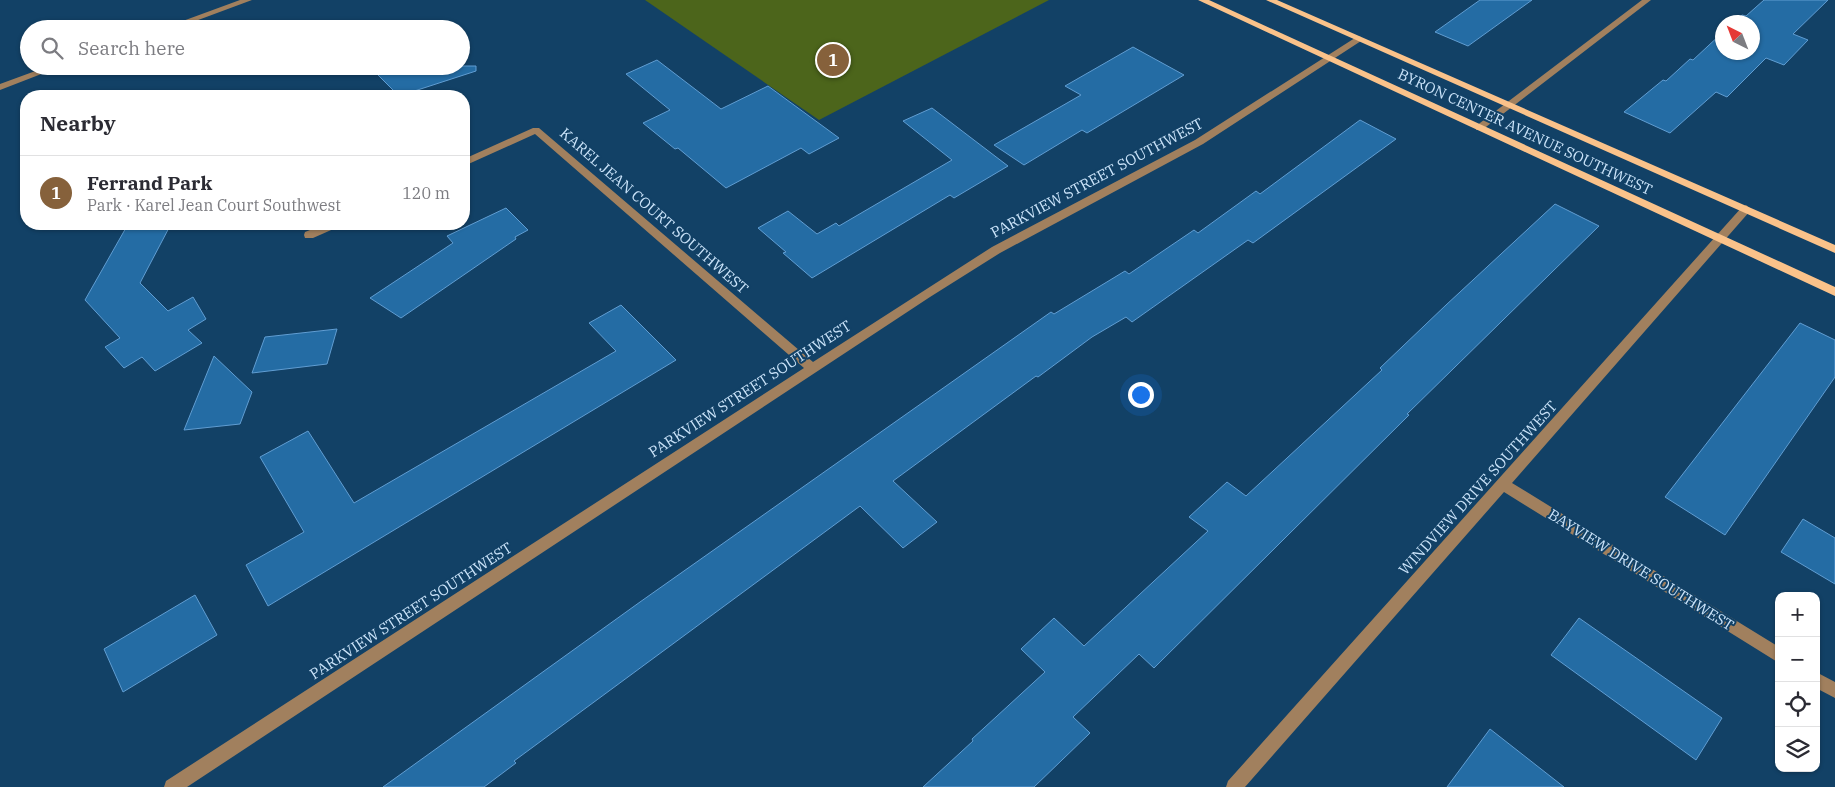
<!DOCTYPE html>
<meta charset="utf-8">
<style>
:root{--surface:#fff;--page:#f7f7f7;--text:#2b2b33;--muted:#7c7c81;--line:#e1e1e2;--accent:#86613b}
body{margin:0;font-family:"IBM Plex Serif",serif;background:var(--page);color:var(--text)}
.controls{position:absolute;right:15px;bottom:15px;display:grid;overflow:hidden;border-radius:10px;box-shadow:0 1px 4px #0004}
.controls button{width:45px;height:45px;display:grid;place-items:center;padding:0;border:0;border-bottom:1px solid var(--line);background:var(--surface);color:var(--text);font:25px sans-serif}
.compass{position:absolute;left:1715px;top:15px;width:45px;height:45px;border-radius:50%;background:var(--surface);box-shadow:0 1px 4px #0004;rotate:318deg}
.you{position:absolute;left:1140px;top:394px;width:18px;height:18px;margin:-12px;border:4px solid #fff;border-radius:50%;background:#1a73e8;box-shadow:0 0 0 8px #1a73e833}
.badge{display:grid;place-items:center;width:32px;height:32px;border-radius:50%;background:var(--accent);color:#fff;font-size:16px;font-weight:700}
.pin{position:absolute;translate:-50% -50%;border:2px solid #fff;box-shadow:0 1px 5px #0006}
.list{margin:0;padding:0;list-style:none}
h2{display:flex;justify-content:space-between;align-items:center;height:65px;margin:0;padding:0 20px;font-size:21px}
h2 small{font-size:16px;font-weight:400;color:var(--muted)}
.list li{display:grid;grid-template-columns:32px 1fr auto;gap:15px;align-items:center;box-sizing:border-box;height:75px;padding:0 20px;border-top:1px solid var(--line)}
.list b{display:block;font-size:19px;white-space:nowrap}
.list p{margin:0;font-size:16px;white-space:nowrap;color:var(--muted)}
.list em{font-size:16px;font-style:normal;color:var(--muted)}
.icon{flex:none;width:28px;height:28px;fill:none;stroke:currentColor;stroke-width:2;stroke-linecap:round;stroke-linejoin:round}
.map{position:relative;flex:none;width:1835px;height:787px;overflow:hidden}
.search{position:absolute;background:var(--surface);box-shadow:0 1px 4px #0004;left:20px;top:20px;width:450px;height:55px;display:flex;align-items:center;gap:12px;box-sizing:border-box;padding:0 18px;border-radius:28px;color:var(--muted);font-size:19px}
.panel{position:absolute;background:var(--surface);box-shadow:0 1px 4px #0004;left:20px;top:90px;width:450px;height:140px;border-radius:20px}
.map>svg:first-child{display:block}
.green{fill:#4c651b}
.building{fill:#246ca4;stroke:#609dd2}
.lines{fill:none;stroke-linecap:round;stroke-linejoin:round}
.minor{fill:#a1805e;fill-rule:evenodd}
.major{fill:#fac28a;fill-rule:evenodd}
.labels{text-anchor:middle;stroke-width:4;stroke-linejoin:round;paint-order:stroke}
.street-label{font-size:15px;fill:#cbe4fa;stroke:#124166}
</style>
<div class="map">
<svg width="1835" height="787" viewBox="0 0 1835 787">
<rect width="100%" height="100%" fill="#124166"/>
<path class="green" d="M645 0H1049L819 120Z"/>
<path class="building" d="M1480 0H1532L1468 46 1435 32Z
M1764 0H1828L1793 34 1808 40 1784 65 1766 58 1727 97 1716 92 1670 133 1624 112 1663 80 1666 81 1690 59 1693 60 1722 33V52H1752V22H1734L1742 15 1746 16Z
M1133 47 1184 75 1087 133 1082 130 1024 165 994 145 1081 95 1065 86Z
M657 60 721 109 768 86 839 138 809 154 801 148 726 188 678 148 675 149 643 123 670 110 626 74Z
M369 66H476V71L399 96Z
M932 108 1008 166 954 198 950 195 812 278 783 253 786 252 758 228 788 211 817 234 836 223 839 226 952 160 903 121Z
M1360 120 1396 139 1253 243 1248 240 1132 322 1126 317 1092 337 1038 377 1036 376 893 481 937 522 903 548 860 506 514 761 516 763 484 787H383L640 602 1051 312 1054 314 1125 271 1129 274 1194 230 1198 233 1256 191 1260 194Z
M1555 204 1599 226 1407 414 1409 415 1154 668 1139 654 1073 717 1090 733 1034 787H923L973 741 972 739 1045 672 1021 649 1054 618 1084 646 1208 531 1189 517 1227 482 1246 496 1382 370 1380 368 1446 305Z
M506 208 528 230 515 237 516 239 401 318 370 298 453 243 447 236Z
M171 224 140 283 168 311 193 297 206 319 188 330 202 343 155 371 142 357 124 368 105 347 120 338 85 300 127 226Z
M621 305 676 360 268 606 246 565 304 532 260 457 308 431 354 503 616 351 589 323Z
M1800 323 1835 340V377L1725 535 1665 497Z
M337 329 327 364 252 373 265 337Z
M214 356 252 392 240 424 184 430Z
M1803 519 1835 538V584L1781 552Z
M195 595 217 635 123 692 104 649Z
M1579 618 1722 718 1696 760 1551 655Z
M1490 729 1564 787H1447Z"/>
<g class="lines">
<path class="minor" d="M240 0H252L174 29H161Z
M1642 0H1651L1482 130H1476V126Z
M1358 36 1361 37V41L1203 144 1000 253 930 297 187 787H164L166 781 804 368 535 134 464 166V159L533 128H539L813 362 992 247 1195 140Z
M49 66H62L0 90V84Z
M1746 205 1751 209 1750 211 1512 483 1779 647V663L1504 492 1245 787H1226L1228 781 1742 207Z
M325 224H339L338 227 313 238H305L304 235 305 232Z
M1816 672 1835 682V698L1816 688Z"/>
<path class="major" d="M1198 0H1209L1835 287V296Z
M1266 0H1277L1835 245V253Z"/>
</g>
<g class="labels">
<g class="street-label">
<text transform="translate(1525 132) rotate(25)" y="5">BYRON CENTER AVENUE SOUTHWEST</text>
<text transform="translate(1097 178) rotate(-28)" y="5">PARKVIEW STREET SOUTHWEST</text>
<text transform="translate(654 211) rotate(41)" y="5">KAREL JEAN COURT SOUTHWEST</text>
<text transform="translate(750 389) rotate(-33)" y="5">PARKVIEW STREET SOUTHWEST</text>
<text transform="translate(1478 488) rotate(-48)" y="5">WINDVIEW DRIVE SOUTHWEST</text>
<text transform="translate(1641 570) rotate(32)" y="5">BAYVIEW DRIVE SOUTHWEST</text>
<text transform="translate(411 611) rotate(-33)" y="5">PARKVIEW STREET SOUTHWEST</text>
</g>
</g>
</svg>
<div class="controls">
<button>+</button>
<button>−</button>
<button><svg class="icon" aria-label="locate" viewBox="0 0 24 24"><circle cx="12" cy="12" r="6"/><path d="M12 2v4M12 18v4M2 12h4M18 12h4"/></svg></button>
<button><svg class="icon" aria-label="layers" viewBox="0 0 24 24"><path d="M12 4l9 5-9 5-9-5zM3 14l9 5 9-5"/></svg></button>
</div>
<svg class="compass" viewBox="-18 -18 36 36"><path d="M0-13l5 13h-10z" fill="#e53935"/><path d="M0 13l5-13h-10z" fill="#7c7c81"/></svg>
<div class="you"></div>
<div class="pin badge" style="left:833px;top:60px">1</div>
<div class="search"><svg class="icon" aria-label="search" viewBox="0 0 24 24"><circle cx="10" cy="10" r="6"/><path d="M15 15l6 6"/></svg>Search here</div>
<section class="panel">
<h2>Nearby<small></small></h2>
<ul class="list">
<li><span class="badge">1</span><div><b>Ferrand Park</b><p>Park · Karel Jean Court Southwest</p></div><em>120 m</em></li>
</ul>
</section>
</div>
